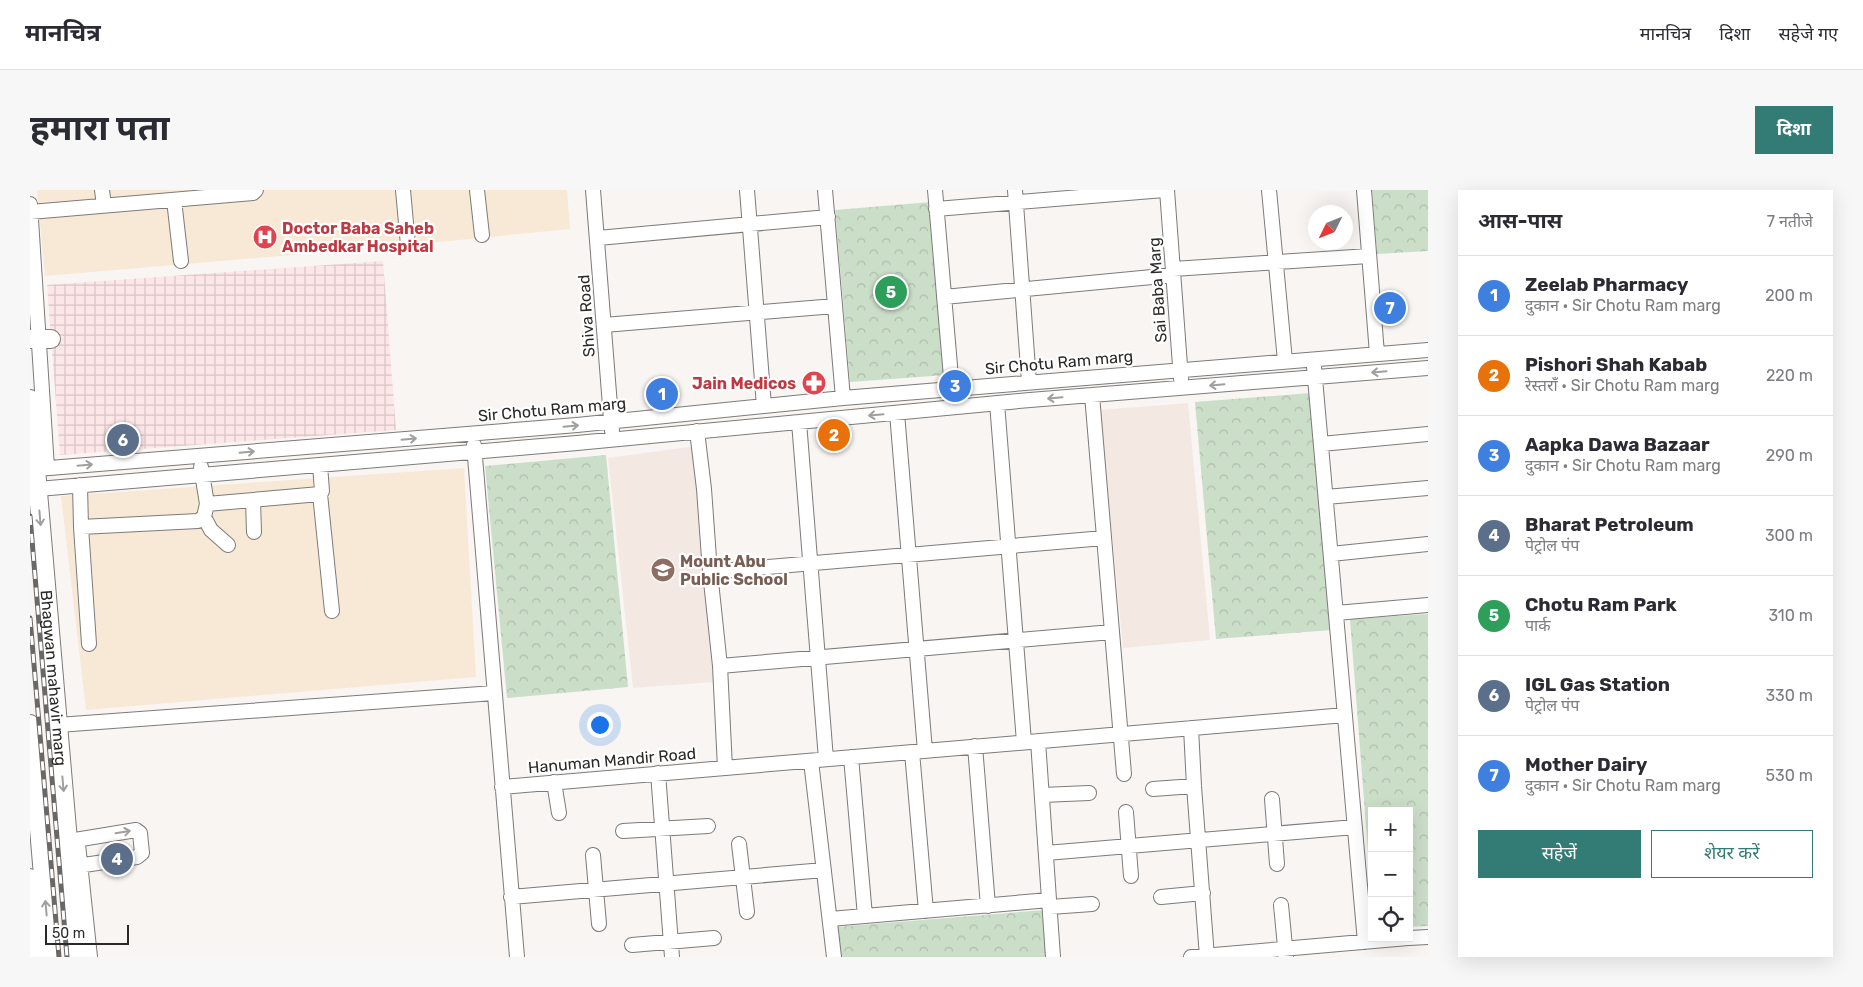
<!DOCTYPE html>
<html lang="hi">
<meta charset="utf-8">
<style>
:root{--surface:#fff;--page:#f7f7f7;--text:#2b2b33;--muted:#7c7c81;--line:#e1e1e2;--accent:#337b75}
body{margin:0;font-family:Rubik,"Noto Sans Devanagari",sans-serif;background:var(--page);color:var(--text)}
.controls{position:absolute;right:15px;bottom:15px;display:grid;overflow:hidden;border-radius:0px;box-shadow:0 5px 20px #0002}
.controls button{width:45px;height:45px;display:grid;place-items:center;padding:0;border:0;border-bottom:1px solid var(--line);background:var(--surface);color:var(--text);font:25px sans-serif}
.compass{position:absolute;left:1278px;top:15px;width:45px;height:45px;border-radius:50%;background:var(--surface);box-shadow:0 5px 20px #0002;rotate:227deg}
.scale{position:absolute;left:15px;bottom:12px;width:84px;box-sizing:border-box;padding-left:5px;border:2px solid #2a2928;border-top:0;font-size:14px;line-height:18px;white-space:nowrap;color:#2a2928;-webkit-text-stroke:4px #fff;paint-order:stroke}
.you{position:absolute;left:569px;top:534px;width:18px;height:18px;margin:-12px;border:4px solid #fff;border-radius:50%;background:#1a73e8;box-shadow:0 0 0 8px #1a73e833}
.badge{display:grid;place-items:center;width:32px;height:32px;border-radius:50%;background:var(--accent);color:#fff;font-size:16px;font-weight:700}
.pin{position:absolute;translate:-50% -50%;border:2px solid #fff;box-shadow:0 1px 5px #0006}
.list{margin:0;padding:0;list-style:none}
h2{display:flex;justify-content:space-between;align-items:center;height:65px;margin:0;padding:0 20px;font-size:21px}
h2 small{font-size:16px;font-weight:400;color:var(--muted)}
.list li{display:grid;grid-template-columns:32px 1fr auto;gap:15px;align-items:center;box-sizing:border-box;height:80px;padding:0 20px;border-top:1px solid var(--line)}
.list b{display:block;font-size:19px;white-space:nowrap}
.list p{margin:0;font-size:16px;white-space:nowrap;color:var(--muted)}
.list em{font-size:16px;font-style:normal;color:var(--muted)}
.actions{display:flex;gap:10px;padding:15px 20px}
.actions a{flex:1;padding:11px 0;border:1px solid var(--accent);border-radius:0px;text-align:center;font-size:18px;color:var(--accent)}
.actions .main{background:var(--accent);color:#fff}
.icon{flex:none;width:28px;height:28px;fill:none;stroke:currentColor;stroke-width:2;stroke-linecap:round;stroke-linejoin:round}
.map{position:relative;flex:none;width:1398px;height:767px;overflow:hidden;border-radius:0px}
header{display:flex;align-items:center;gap:30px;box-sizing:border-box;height:70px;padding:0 25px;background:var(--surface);border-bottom:1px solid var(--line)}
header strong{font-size:24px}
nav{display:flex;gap:28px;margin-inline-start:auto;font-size:18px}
.intro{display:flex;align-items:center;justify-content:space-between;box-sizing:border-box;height:120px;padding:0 30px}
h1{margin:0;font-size:35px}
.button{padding:12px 22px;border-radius:0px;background:var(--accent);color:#fff;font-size:18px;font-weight:700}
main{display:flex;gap:30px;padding:0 30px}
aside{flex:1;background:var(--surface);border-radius:0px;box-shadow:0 5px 20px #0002}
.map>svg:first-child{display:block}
.built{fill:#f3e9e2}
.industrial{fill:url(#industrial-grid)}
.medical{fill:#f8e9d6}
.park{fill:url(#park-crowns)}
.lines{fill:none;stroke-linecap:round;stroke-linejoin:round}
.minor-casing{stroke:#7d7b79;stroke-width:16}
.major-casing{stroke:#7d7b79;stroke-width:20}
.minor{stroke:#fff;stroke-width:14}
.major{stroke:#fff;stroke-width:18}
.rail-casing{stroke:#6a6867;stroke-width:5}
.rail{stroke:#fff;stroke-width:3;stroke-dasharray:9;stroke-linecap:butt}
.oneway{stroke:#9f9f9e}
.labels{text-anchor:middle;stroke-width:4.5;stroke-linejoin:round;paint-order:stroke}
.health-label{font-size:16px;font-weight:bold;fill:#be3a42;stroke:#fff;text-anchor:start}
.street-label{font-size:16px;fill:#2a2928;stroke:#fff}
.education-label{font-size:16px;font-weight:bold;fill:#785e54;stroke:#fff;text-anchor:start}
</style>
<header>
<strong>मानचित्र</strong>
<nav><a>मानचित्र</a><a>दिशा</a><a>सहेजे गए</a></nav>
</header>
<div class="intro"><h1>हमारा पता</h1><a class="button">दिशा</a></div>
<main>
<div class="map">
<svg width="1398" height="767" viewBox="0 0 1398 767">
<defs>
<pattern id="industrial-grid" width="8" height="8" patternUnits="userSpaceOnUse" patternTransform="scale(1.25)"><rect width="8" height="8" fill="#fce6e7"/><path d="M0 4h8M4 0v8" fill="none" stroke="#d8c5c6"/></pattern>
<pattern id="park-crowns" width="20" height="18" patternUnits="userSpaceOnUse" patternTransform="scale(1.25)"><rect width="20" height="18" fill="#cbdec8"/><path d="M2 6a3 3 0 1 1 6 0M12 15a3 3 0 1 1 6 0" fill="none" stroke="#aebeac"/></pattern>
</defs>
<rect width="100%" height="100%" fill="#f8f5f3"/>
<path class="built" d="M1158 213 1180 450 1093 458 1070 220Z
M666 256 685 492 603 498 578 268Z"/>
<path class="industrial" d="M353 71 366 240 30 265 17 95Z"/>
<path class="medical" d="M7 0H537L540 39 378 55 15 86Z
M434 278 446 487 56 520 31 306Z"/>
<path class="park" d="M1342 0H1398V61L1347 64Z
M901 12 916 185 820 192 805 20Z
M1281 203 1302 440 1186 449 1165 212Z
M576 265 598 497 477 508 455 276Z
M1398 424V736L1379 737V621H1342V714L1320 429Z
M1015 720 1019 767H809L806 737Z"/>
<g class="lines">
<defs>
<path id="minor" d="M72 0 74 16
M373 0 378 55
M447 0 452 45
M563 0 582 241
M717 0 734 216
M795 0 813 208
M905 0 922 199
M985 0 999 192
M1137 0 1151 189
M1239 0 1255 171
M1334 0 1347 164
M144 10 151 71
M0 14 17 278
M906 19 1134 0
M0 22 223 3 226 0
M568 48 798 27
M1143 79 1339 66
M914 107 1143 85
M574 135 805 116
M1284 177 1335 752
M1062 205 1094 584
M967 213 994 552
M867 223 895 561
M769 232 796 569
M667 241 674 299 680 382 690 476 695 578
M1291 254 1398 244
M444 255 487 767
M7 279 547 235 813 208 1398 160
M50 295 51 337 168 331 174 327 177 314 171 277
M8 299 547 253 1000 210 1398 178
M290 304 302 421
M1296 307 1398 298
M223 310 224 342
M177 314 290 304 292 301 290 275
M174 327 181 340 198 355
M51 337 59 454
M1301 364 1398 354
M680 382 1074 348
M1306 423 1398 415
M690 476 1082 442
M28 535 464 503
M1161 538 1164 596 1177 767
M1008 551 1023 767
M945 556 958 716
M882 562 896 721
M821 567 835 726
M781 571 804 767
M628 583 642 767
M524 592 529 623
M472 597 1315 525
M1123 599 1164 596
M1012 605 1059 603
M1242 609 1247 674
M1096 622 1101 686
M593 641 678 636
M38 651 45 650 48 654 60 767
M709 654 717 722
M1016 663 1325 637
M563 665 569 734
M41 677 107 667 112 663 110 643 106 640 45 650
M0 686 6 767
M481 707 794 680
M1131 707 1173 703
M1251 715 1256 767
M1020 717 1062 714
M800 729 1019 710
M1379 748 1398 747
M602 755 684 748
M1161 767 1378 748"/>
<g id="major">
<path d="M0 149H21"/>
<path id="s1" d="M0 209 48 767"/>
<path d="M0 534 20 767"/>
</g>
</defs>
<use href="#minor" class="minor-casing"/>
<use href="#major" class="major-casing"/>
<use href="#minor" class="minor"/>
<use href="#major" class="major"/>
<defs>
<path id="rail" d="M0 326 37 767
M0 428 29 767"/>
</defs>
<use href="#rail" class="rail-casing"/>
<use href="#rail" class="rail"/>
</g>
<defs><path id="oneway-shaft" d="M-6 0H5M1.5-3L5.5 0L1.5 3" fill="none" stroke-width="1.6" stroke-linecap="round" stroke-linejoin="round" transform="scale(1.25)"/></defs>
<g class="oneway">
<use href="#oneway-shaft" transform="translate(1349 182) rotate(175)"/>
<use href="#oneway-shaft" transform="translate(1187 195) rotate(175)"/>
<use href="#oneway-shaft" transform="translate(1025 208) rotate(175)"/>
<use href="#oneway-shaft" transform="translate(846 225) rotate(175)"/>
<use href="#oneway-shaft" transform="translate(541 236) rotate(-5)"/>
<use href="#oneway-shaft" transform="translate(379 249) rotate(-5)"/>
<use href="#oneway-shaft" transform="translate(217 262) rotate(-5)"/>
<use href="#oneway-shaft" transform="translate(55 275) rotate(-5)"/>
<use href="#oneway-shaft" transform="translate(10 328) rotate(85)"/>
<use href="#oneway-shaft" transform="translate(33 594) rotate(85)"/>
<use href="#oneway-shaft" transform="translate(93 642) rotate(-9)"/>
<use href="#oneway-shaft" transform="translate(16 718) rotate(-95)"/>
</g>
<defs>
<symbol id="hospital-disc" viewBox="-11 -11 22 22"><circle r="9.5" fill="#e0444e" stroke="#fff"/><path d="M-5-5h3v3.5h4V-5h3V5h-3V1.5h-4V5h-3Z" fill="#fff"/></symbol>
<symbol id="pharmacy-disc" viewBox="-11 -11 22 22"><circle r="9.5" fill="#e0444e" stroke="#fff"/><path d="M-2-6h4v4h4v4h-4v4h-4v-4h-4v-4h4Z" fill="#fff"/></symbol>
<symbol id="school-disc" viewBox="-11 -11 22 22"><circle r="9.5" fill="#8d6e63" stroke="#fff"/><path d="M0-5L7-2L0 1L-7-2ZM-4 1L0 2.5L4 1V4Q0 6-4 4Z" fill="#fff"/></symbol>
</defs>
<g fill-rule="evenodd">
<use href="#hospital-disc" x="221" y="33" width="28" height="28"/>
<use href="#pharmacy-disc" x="770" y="179" width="28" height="28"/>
<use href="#school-disc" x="619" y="366" width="28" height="28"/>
</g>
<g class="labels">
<g class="health-label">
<text x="252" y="44">Doctor Baba Saheb<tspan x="252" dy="18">Ambedkar Hospital</tspan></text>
<text x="766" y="199" text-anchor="end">Jain Medicos</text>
</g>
<g class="street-label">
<text transform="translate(1127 100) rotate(-94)" y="6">Sai Baba Marg</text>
<text transform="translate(556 126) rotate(-94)" y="6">Shiva Road</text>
<text transform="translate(1029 172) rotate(-5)" y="6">Sir Chotu Ram marg</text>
<text transform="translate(522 219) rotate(-5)" y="6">Sir Chotu Ram marg</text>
<text dy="6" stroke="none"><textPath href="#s1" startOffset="280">Bhagwan mahavir marg</textPath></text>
<text transform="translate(582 570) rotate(-5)" y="6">Hanuman Mandir Road</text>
</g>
<g class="education-label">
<text x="650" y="377">Mount Abu<tspan x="650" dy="18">Public School</tspan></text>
</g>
</g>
</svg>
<div class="controls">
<button>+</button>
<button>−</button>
<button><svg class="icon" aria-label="locate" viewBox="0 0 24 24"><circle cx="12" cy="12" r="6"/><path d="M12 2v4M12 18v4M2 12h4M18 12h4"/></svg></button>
</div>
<svg class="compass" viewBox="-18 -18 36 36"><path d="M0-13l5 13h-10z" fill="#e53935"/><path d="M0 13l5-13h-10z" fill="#7c7c81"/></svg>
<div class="scale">50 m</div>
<div class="you"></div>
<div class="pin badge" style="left:632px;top:204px;background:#3f7fe0">1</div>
<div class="pin badge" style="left:804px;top:245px;background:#e8710a">2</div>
<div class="pin badge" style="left:925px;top:196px;background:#3f7fe0">3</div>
<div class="pin badge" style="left:87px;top:669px;background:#5c6f8a">4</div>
<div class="pin badge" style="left:861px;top:102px;background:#2e9e5b">5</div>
<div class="pin badge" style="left:93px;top:250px;background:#5c6f8a">6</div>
<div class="pin badge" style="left:1360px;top:118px;background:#3f7fe0">7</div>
</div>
<aside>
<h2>आस-पास<small>7 नतीजे</small></h2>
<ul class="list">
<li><span class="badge" style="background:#3f7fe0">1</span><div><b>Zeelab Pharmacy</b><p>दुकान · Sir Chotu Ram marg</p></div><em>200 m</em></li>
<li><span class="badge" style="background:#e8710a">2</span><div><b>Pishori Shah Kabab</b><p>रेस्तराँ · Sir Chotu Ram marg</p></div><em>220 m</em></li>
<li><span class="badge" style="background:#3f7fe0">3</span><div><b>Aapka Dawa Bazaar</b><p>दुकान · Sir Chotu Ram marg</p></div><em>290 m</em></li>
<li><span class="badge" style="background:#5c6f8a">4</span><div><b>Bharat Petroleum</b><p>पेट्रोल पंप</p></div><em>300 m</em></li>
<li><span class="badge" style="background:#2e9e5b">5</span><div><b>Chotu Ram Park</b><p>पार्क</p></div><em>310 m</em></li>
<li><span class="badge" style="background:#5c6f8a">6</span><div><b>IGL Gas Station</b><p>पेट्रोल पंप</p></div><em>330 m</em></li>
<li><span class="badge" style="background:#3f7fe0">7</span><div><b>Mother Dairy</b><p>दुकान · Sir Chotu Ram marg</p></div><em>530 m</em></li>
</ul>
<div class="actions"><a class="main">सहेजें</a><a>शेयर करें</a></div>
</aside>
</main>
